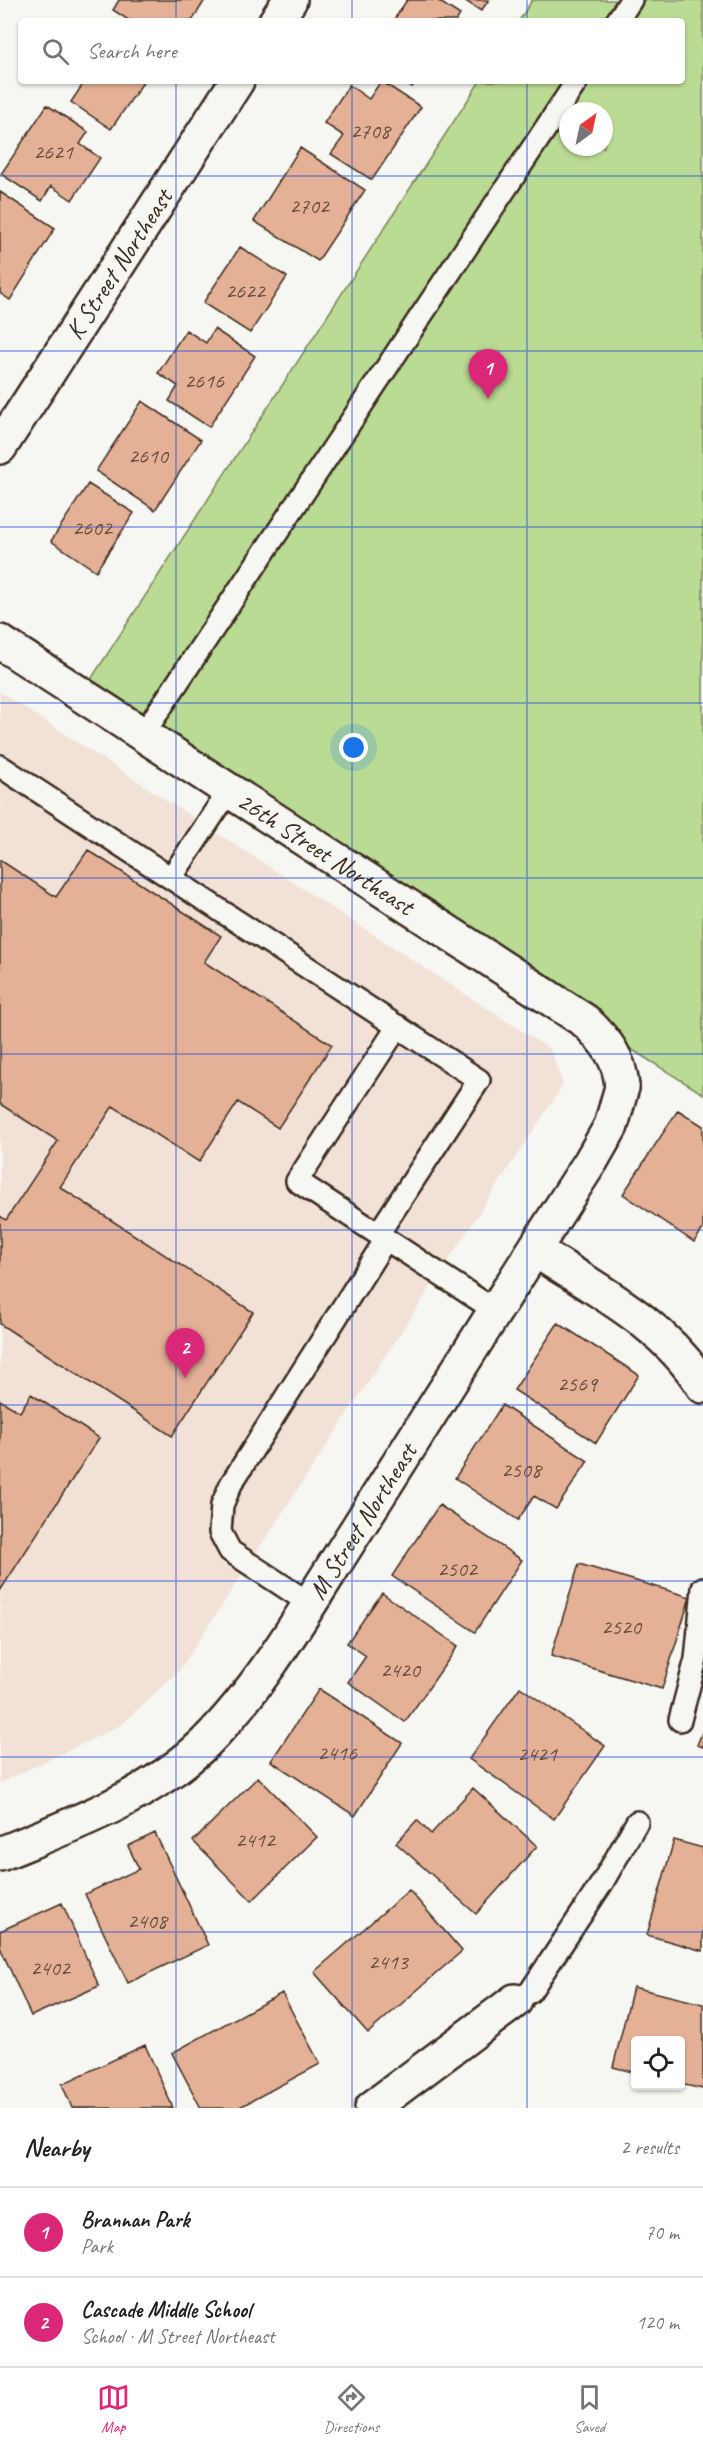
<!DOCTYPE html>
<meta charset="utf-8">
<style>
:root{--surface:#fff;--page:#f6f6f6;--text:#222;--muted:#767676;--line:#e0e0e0;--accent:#db2777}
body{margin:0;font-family:Caveat,sans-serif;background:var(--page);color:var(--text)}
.controls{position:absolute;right:18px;bottom:18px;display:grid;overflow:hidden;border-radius:6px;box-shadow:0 2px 4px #0004}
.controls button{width:54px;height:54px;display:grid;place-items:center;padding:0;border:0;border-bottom:2px solid var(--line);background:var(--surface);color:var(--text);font:30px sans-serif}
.compass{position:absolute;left:559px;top:102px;width:54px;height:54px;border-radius:50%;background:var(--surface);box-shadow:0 2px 4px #0004;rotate:33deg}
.you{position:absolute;left:354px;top:748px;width:21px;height:21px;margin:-15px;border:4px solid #fff;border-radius:50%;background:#1a73e8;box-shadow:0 0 0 9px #1a73e833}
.badge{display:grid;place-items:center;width:39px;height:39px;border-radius:50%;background:var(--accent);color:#fff;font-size:20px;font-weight:700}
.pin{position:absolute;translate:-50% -50px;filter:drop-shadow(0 2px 3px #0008)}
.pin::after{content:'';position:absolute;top:32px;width:21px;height:18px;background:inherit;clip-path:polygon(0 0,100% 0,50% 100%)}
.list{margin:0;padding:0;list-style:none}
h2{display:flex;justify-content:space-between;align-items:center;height:78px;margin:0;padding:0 24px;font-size:26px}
h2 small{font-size:20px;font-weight:400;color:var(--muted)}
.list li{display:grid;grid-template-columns:39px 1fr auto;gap:18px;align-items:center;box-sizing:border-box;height:90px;padding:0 24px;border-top:2px solid var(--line)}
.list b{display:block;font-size:22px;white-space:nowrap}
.list p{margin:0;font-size:20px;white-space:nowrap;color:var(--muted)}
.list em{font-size:20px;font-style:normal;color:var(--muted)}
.icon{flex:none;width:33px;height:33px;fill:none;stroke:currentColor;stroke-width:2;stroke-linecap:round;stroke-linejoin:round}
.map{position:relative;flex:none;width:703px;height:2108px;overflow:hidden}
.search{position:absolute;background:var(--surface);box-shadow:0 2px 4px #0004;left:18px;right:18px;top:18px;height:66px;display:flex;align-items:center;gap:15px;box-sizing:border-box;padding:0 21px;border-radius:6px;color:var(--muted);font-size:22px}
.sheet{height:258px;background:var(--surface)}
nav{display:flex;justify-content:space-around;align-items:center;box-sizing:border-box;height:84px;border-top:2px solid var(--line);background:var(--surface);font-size:16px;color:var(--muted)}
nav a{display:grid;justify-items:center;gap:3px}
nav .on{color:var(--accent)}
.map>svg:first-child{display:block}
.built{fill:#f1e1d7}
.green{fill:#badb94;stroke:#7a8259;stroke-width:1.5;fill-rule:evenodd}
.building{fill:#e4b197;stroke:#3b2a1e;stroke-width:1.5}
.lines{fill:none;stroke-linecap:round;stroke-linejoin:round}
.lane-casing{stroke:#3b2a1e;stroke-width:26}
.street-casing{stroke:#3b2a1e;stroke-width:38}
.secondary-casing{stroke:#3b2a1e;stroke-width:38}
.lane{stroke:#f6f6f2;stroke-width:21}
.street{stroke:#f6f6f2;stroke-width:33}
.secondary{stroke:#f6f6f2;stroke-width:33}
.grid{fill:none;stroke:#1d4ed8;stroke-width:1.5;stroke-opacity:0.55}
.labels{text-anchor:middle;stroke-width:4.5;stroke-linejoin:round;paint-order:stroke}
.number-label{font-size:22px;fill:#654c3c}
.street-label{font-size:26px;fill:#3b2a1e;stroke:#f6f6f2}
</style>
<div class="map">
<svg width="703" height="2108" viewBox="0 0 703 2108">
<rect width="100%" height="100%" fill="#f6f6f2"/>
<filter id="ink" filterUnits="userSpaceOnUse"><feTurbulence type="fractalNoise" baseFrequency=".0167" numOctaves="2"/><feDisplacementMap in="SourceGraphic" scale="12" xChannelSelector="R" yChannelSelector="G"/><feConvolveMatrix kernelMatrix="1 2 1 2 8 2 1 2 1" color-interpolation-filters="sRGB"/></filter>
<g filter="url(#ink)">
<path class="built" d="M0 692 551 1050 563 1085 178 1672 121 1725 0 1783Z"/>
<path class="green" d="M532 0H703V1094L573 1013 82 693 480 81H682V21H519ZM568 111H604V147H568Z"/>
<path class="building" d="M119 0H205L192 21H130L113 10Z
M407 0H437L460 15 456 21H393Z
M464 0H489L481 11Z
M85 81H144L111 129 71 102Z
M381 81 421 107 372 180 331 154 344 136 324 123 349 85 369 99Z
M404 81H416L412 87Z
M47 105 88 132 80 144 100 158 72 200 51 186 42 201 1 174Z
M300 148 365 190 318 261 254 221Z
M0 192 55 228 10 300 0 293Z
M240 247 287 277 250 333 203 303Z
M214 329 255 356 209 427 169 401 178 386 158 373 186 330 206 343Z
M142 401 201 440 155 510 96 471Z
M88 484 134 513 96 571 51 541Z
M88 850 221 936 204 962 332 1045 278 1128 238 1102 199 1162 113 1106 60 1187 253 1312 172 1436 0 1324V1216L6 1220 58 1141 0 1104V860L56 897Z
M678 1110 703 1126V1229L694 1242 623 1194Z
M558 1323 639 1375 596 1443 514 1390Z
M31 1394 99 1438 0 1591V1400L20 1412Z
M502 1405 588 1461 556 1509 534 1496 518 1520 455 1478Z
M439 1505 522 1560 475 1632 392 1576Z
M579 1564 690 1597 662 1689 551 1656Z
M382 1593 458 1646 405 1722 348 1682 366 1656 347 1643Z
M520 1687 605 1746 554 1819 469 1759Z
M319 1689 402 1743 355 1816 271 1761Z
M703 1730V1747L697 1745Z
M258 1777 317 1837 252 1901 193 1841Z
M473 1788 537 1846 476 1914 396 1843 417 1820 431 1834Z
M155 1833 208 1945 128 1983 85 1894 139 1869 128 1846Z
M674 1840 703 1848V1951L647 1935Z
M409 1890 462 1951 368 2033 314 1972Z
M62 1903 99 1986 31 2016 0 1947V1931Z
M633 1987 703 2004V2089L680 2084V2040H636V2073L613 2067Z
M282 1993 320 2064 238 2108H201L172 2053Z
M145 2045 173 2108H72L62 2084Z"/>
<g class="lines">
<defs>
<path id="lane" d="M617 21 631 0
M144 733 577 81
M0 766 479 1080 378 1234 496 1311
M171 878 230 789
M378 1234 297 1181 398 1026
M309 1603 230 1551 220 1532 222 1505 231 1484 386 1239
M680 1720 696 1659 703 1588
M515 2001 530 1992 602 1883 637 1822"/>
<g id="street">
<path d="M276 21 290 0"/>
<path id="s1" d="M0 447 237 81"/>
<path id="s2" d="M0 642 585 1021C606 1041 620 1058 622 1087"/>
<path d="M535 1250C596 1290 664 1323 703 1386"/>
<path d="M372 2108 515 2001"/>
</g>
<g id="secondary">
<path id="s3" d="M0 1854C71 1825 148 1798 205 1743 265 1683 311 1600 357 1529 435 1407 512 1283 591 1161L611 1126 622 1087"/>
</g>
</defs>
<use href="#lane" class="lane-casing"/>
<use href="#street" class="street-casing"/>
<use href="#secondary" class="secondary-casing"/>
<use href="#lane" class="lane"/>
<use href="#street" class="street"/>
<use href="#secondary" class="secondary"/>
</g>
</g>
<path class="grid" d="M176 0V21M352 0V21M527 0V21M176 81V2108M352 81V2108M527 81V2108M0 176H703M0 351H703M0 527H703M0 703H703M0 878H703M0 1054H703M0 1230H703M0 1405H703M0 1581H703M0 1757H703M0 1932H703"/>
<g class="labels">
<g class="number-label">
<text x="370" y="138">2708</text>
<text x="53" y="159">2621</text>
<text x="309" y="213">2702</text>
<text x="245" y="298">2622</text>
<text x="204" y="388">2616</text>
<text x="148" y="463">2610</text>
<text x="92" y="535">2602</text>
<text x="577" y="1391">2569</text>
<text x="521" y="1477">2508</text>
<text x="457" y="1576">2502</text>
<text x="621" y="1634">2520</text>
<text x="400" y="1677">2420</text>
<text x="337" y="1760">2416</text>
<text x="537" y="1761">2421</text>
<text x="255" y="1847">2412</text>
<text x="147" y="1928">2408</text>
<text x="388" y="1969">2413</text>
<text x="50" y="1975">2402</text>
</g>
<g class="street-label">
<text dy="9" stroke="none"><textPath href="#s1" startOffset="218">K Street Northeast</textPath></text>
<text dy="9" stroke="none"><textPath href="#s2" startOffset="388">26th Street Northeast</textPath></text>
<text dy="9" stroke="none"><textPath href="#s3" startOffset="507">M Street Northeast</textPath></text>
</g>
</g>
</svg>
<div class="controls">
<button><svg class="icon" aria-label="locate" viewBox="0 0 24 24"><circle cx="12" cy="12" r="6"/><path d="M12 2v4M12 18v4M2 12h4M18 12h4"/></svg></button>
</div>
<svg class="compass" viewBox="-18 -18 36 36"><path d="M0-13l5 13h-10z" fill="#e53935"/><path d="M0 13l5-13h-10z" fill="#767676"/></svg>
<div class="you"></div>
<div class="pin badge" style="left:488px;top:399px">1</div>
<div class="pin badge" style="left:185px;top:1378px">2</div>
<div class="search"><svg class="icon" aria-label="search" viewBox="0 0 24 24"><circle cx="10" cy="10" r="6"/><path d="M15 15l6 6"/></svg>Search here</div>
</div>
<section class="sheet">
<h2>Nearby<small>2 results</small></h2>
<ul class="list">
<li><span class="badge">1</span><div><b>Brannan Park</b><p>Park</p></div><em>70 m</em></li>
<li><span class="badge">2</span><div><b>Cascade Middle School</b><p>School · M Street Northeast</p></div><em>120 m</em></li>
</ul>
</section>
<nav>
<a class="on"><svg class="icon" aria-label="map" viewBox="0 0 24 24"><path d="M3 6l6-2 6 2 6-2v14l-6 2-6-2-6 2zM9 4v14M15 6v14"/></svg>Map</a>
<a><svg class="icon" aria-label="directions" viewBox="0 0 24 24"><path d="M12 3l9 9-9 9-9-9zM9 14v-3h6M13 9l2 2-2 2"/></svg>Directions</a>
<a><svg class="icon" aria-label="saved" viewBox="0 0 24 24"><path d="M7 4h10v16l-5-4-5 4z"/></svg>Saved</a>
</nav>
